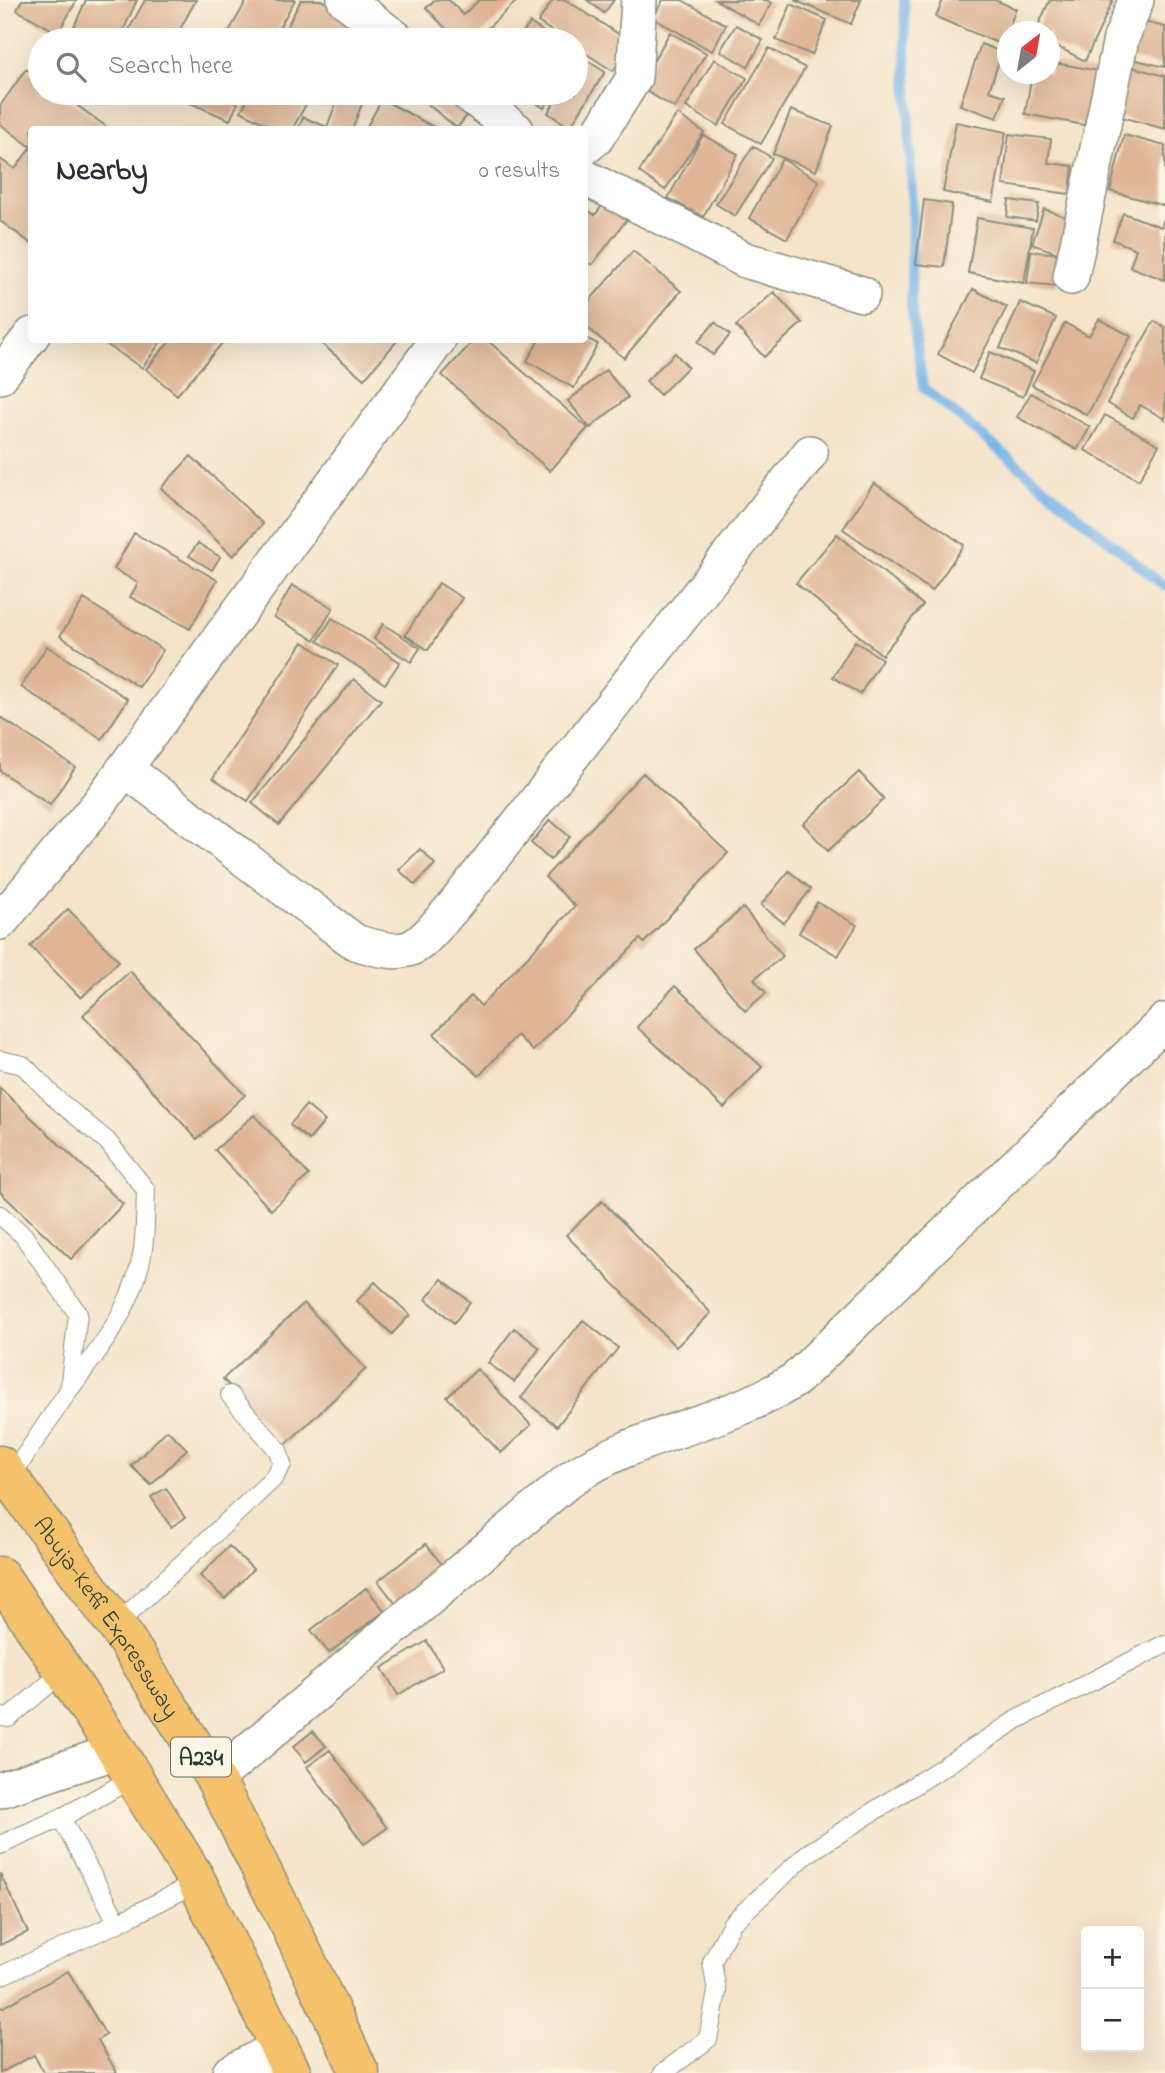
<!DOCTYPE html>
<meta charset="utf-8">
<style>
:root{--surface:#fff;--page:#f7f7f7;--text:#2b2b33;--muted:#7c7c81;--line:#e1e1e2}
body{margin:0;font-family:"Indie Flower",sans-serif;background:var(--page);color:var(--text)}
.controls{position:absolute;right:21px;bottom:21px;display:grid;overflow:hidden;border-radius:7px;box-shadow:0 7px 28px #0002}
.controls button{width:63px;height:63px;display:grid;place-items:center;padding:0;border:0;border-bottom:2px solid var(--line);background:var(--surface);color:var(--text);font:35px sans-serif}
.compass{position:absolute;left:997px;top:21px;width:63px;height:63px;border-radius:50%;background:var(--surface);box-shadow:0 7px 28px #0002;rotate:31deg}
.list{margin:0;padding:0;list-style:none}
h2{display:flex;justify-content:space-between;align-items:center;height:91px;margin:0;padding:0 28px;font-size:30px}
h2 small{font-size:23px;font-weight:400;color:var(--muted)}
.icon{flex:none;width:38px;height:38px;fill:none;stroke:currentColor;stroke-width:2;stroke-linecap:round;stroke-linejoin:round}
.map{position:relative;flex:none;width:1165px;height:2073px;overflow:hidden}
.search{position:absolute;background:var(--surface);box-shadow:0 7px 28px #0002;left:28px;top:28px;width:560px;height:77px;display:flex;align-items:center;gap:18px;box-sizing:border-box;padding:0 24px;border-radius:38px;color:var(--muted);font-size:26px}
.panel{position:absolute;background:var(--surface);box-shadow:0 7px 28px #0002;left:28px;top:126px;width:560px;height:217px;border-radius:7px}
.map>svg:first-child{display:block}
.lines{fill:none;stroke-linecap:round;stroke-linejoin:round}
.stream{stroke:#76b5ea;stroke-width:10}
.building{fill:#dfb595}
.service-casing{stroke:#8a907e;stroke-width:20}
.minor-casing{stroke:#8a907e;stroke-width:38}
.trunk-casing{stroke:#8a907e;stroke-width:41}
.service{stroke:#fff;stroke-width:18}
.minor{stroke:#fff;stroke-width:35}
.trunk{stroke:#f5c16b;stroke-width:38}
.labels{text-anchor:middle;stroke-width:6;stroke-linejoin:round;paint-order:stroke}
.shield{fill:#fcf5e5;stroke:#617469;stroke-width:2}
.shield-label{font-size:23px;font-weight:bold;fill:#1f3d34}
.street-label{font-size:24px;fill:#1f3d34;stroke:#fcf5e5}
</style>
<div class="map">
<svg width="1165" height="2073" viewBox="0 0 1165 2073">
<rect width="100%" height="100%" fill="#fcf5e5"/>
<filter id="ink" filterUnits="userSpaceOnUse"><feTurbulence type="fractalNoise" baseFrequency=".0143" numOctaves="2"/><feDisplacementMap in="SourceGraphic" scale="14" xChannelSelector="R" yChannelSelector="G"/><feConvolveMatrix kernelMatrix="1 2 1 2 8 2 1 2 1" color-interpolation-filters="sRGB"/></filter>
<filter id="wash" filterUnits="userSpaceOnUse"><feTurbulence type="fractalNoise" baseFrequency=".00686" numOctaves="4" result="noise"/><feDisplacementMap in="SourceGraphic" scale="28" xChannelSelector="R" yChannelSelector="G"/><feGaussianBlur stdDeviation="1.57" result="paint"/><feColorMatrix in="noise" values="0 0 0 0 0 0 0 0 0 0 0 0 0 0 0 0 0 1.4 0 .05"/><feComposite in="paint" operator="in"/></filter>
<g filter="url(#wash)">
<rect width="100%" height="100%" fill="#f5e3c9"/>
<g class="lines">
<path class="stream" d="M904 0 912 195 911 305 923 387 1165 587"/>
</g>
<g id="blocks">
<path class="building" d="M22 0H77L58 33 17 10Z
M86 0H137L119 40H68Z
M145 0H196L174 40H123Z
M247 0H295L272 40H224Z
M301 0H321L353 17 341 40H280Z
M435 0H449L463 15 479 0H518L475 40H457L426 8Z
M553 0H566L632 43 613 71 576 47V40H565L538 22Z
M587 0H614L604 13Z
M663 0H682L726 25 712 51 653 18Z
M716 0H766L772 3 759 25Z
M794 0H861L851 24Z
M943 0H995L1016 9 1002 45 936 17Z
M1050 0H1113L1085 61 1050 43V32H1035Z
M791 4 827 20 812 55 776 40Z
M1140 21 1165 27V67L1132 59Z
M530 23 552 38 551 40H518Z
M736 25 763 40 748 67 720 51Z
M670 32 706 53 675 108 639 87Z
M981 44 1002 52 989 91 1005 96 997 118 960 105Z
M769 48 805 68 761 144 725 124Z
M582 57 605 72 570 127 548 113 560 93H576V68Z
M714 59 747 78 718 126 686 107Z
M1050 62 1099 71 1089 126 1025 114 1032 74H1050Z
M1128 66 1165 76V129L1114 115Z
M26 69 40 79V93H60L111 130H32V244L0 221V159L15 169 31 147 0 124V106Z
M167 93H214L238 103 230 120Z
M251 93H312L292 130H277L241 111Z
M340 93H366L352 130H298L303 117 327 127Z
M414 93H457L474 107 457 128Z
M529 93H553L544 108 526 96Z
M382 99 439 130H365Z
M791 110 833 126 816 171 773 154Z
M677 114 704 132 665 190 639 172Z
M956 122 1006 132 993 202 943 192Z
M1009 134 1051 139 1048 163 1073 166 1070 194 1003 185Z
M703 135 738 154 703 217 668 198Z
M1124 135 1165 146V206L1110 191Z
M753 146 772 158 735 216 716 204Z
M782 159 819 181 787 239 749 218Z
M924 200 952 204 944 267 916 264Z
M1009 200 1039 204 1036 221 1007 217Z
M606 201 628 218 592 265 584 260V207L595 215Z
M1044 209 1072 219 1060 254 1032 244Z
M1123 213 1161 227 1165 216V280L1130 267 1136 249 1113 240Z
M977 218 1033 228 1024 283 968 273Z
M633 251 681 291 624 358 584 325V307Z
M1031 251 1060 254 1057 286 1027 283Z
M973 289 1007 307 972 373 938 354Z
M774 292 802 323 764 357 736 326Z
M1020 302 1056 318 1036 363 1000 348Z
M1099 319 1131 336 1087 415 1032 385 1065 323 1089 336Z
M1154 321 1165 327V419L1140 405 1133 418 1107 403Z
M715 322 730 335 713 355 698 342Z
M584 337 598 344 574 388 527 361 539 340H584Z
M100 340H162L142 368Z
M171 340H225L177 395 146 369Z
M317 340H396L397 341 364 379Z
M474 340H487L588 428 550 471 442 375Z
M990 352 1034 371 1023 397 979 379Z
M675 353 688 367 660 395 646 381Z
M606 370 628 397 590 428 568 401Z
M1031 393 1090 427 1077 450 1017 417Z
M1105 415 1159 445 1139 480 1085 450Z
M191 456 263 524 233 556 161 488Z
M874 483 964 545 932 591 843 529Z
M134 533 217 580 190 629 130 597 138 583 114 569Z
M837 534 923 605 882 655 796 583Z
M198 543 220 557 212 570 189 556Z
M439 583 462 598 428 650 405 635Z
M292 585 333 608 315 640 274 617Z
M84 599 163 650 139 687 60 636Z
M332 618 400 662 385 684 318 641Z
M383 624 420 648 411 662 374 639Z
M855 641 882 659 860 694 833 677Z
M303 642 338 665 248 801 213 778Z
M47 646 128 699 102 739 21 687Z
M354 679 381 700 279 825 252 803Z
M0 717 75 767 50 805 0 771Z
M859 772 884 799 828 851 803 824Z
M643 773 728 853 644 943 640 939 533 1051 517 1035 479 1076 434 1034 471 996 481 1006 575 906 545 877Z
M550 820 570 837 550 860 531 843Z
M420 849 435 864 415 885 399 870Z
M789 871 811 889 784 923 761 905Z
M817 902 857 925 838 956 799 933Z
M743 908 783 956 754 979 766 993 745 1011 694 949Z
M68 909 119 961 81 998 30 946Z
M130 971 245 1095 197 1139 83 1015Z
M675 986 762 1067 724 1108 637 1027Z
M0 1088 123 1204 71 1259 0 1192Z
M306 1105 325 1121 309 1140 290 1125Z
M254 1115 309 1175 271 1210 215 1150Z
M602 1201 711 1313 676 1347 566 1235Z
M442 1279 470 1302 454 1323 426 1299Z
M375 1282 410 1315 392 1334 357 1301Z
M304 1303 366 1369 285 1445 223 1379Z
M583 1320 618 1348 557 1426 521 1398Z
M514 1328 540 1348 514 1382 488 1363Z
M477 1369 531 1425 501 1453 447 1397Z
M167 1430 187 1449 151 1485 131 1466Z
M166 1488 185 1518 171 1527 151 1497Z
M426 1544 447 1571 399 1608 378 1581Z
M229 1546 253 1569 225 1599 200 1576Z
M366 1588 385 1611 329 1653 311 1630Z
M427 1641 443 1668 398 1695 382 1668Z
M313 1731 326 1746 306 1762 293 1747Z
M330 1750 387 1828 364 1844 307 1767Z
M0 1873 28 1932 0 1945Z
M68 1971 106 2035 98 2040 117 2073H44L34 2055 0 2073V2009Z"/>
</g>
</g>
<g filter="url(#ink)">
<use href="#blocks" fill-opacity="0" stroke="#8a907e" stroke-width="2"/>
<g class="lines">
<defs>
<path id="service" d="M0 1060 23 1065 56 1099 107 1141 146 1190C145 1211 146 1234 142 1255 132 1308 101 1348 69 1390
M0 1215 23 1235 78 1314 69 1390 10 1478
M116 1625 273 1479 282 1464 278 1450 230 1395
M0 1717 9 1718 65 1670
M133 1778 61 1818 118 1923 196 1883
M0 1845 61 1818
M0 1976 118 1923
M663 2073 708 2039 717 1992 712 1962 732 1923 807 1854 1018 1719 1165 1644"/>
<path id="minor" d="M345 0 398 40
M467 93 516 130
M584 148 596 138 634 78 639 0
M584 177 745 260 862 294
M1071 277 1121 39 1136 0
M0 376 32 335
M125 769 355 942C415 961 415 949 454 906L810 453
M0 922 98 805 438 340
M215 1779 569 1480C637 1432 726 1425 796 1379L1165 1021
M0 1790 117 1751
M230 2073 280 2047"/>
<g id="trunk">
<path id="s1" d="M0 1465 121 1632 215 1779 290 1926 360 2073"/>
<path d="M0 1576 117 1751 194 1876 292 2073"/>
</g>
</defs>
<use href="#service" class="service-casing"/>
<use href="#minor" class="minor-casing"/>
<use href="#trunk" class="trunk-casing"/>
<use href="#service" class="service"/>
<use href="#minor" class="minor"/>
<use href="#trunk" class="trunk"/>
</g>
</g>
<g class="labels">
<rect class="shield" x="171" y="1737.5" width="60" height="39" rx="5"/>
<g class="shield-label">
<text x="201" y="1765">A234</text>
</g>
<g class="street-label">
<text dy="8" stroke="none"><textPath href="#s1" startOffset="186">Abuja-Keffi Expressway</textPath></text>
</g>
</g>
</svg>
<div class="controls">
<button>+</button>
<button>−</button>
</div>
<svg class="compass" viewBox="-18 -18 36 36"><path d="M0-13l5 13h-10z" fill="#e53935"/><path d="M0 13l5-13h-10z" fill="#7c7c81"/></svg>
<div class="search"><svg class="icon" aria-label="search" viewBox="0 0 24 24"><circle cx="10" cy="10" r="6"/><path d="M15 15l6 6"/></svg>Search here</div>
<section class="panel">
<h2>Nearby<small>0 results</small></h2>
<ul class="list">
</ul>
</section>
</div>
